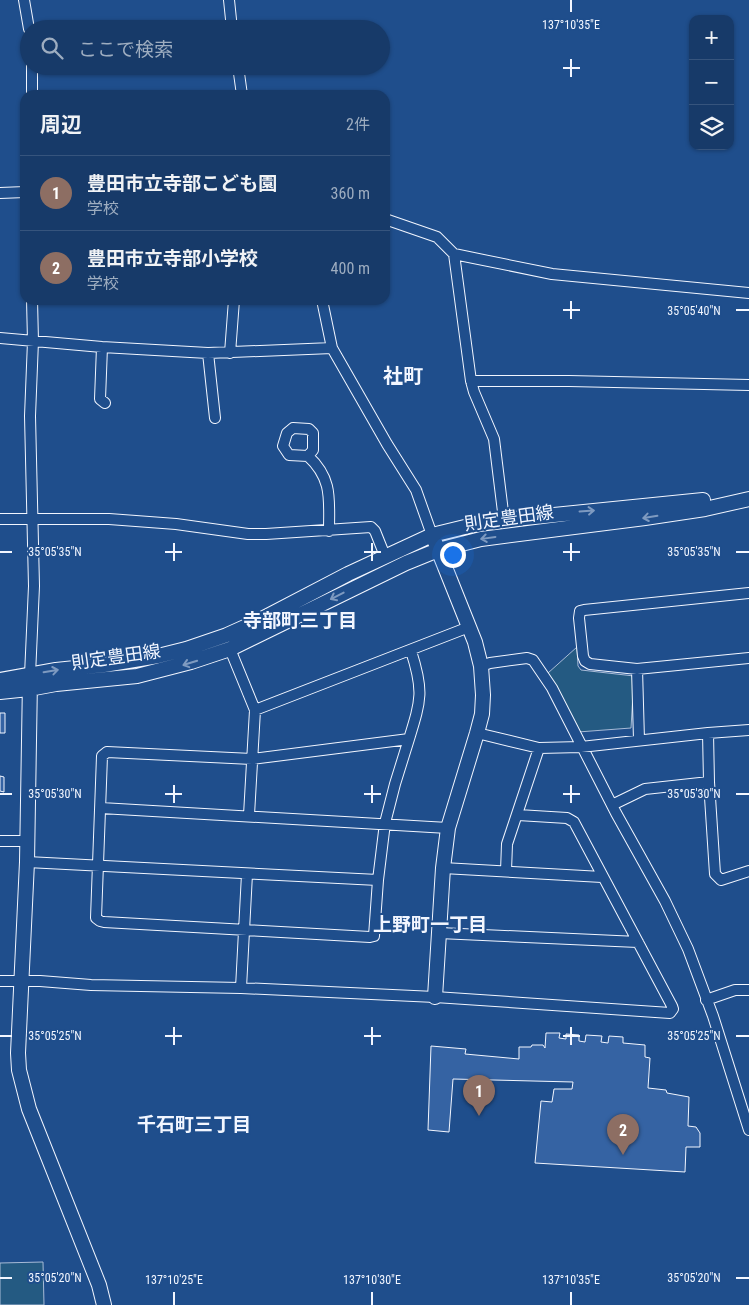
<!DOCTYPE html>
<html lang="ja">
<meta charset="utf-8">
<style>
:root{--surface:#173a69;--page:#244571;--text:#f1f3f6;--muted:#9eadc0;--line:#36547d;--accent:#d6ab8b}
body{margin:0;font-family:"Roboto Condensed","Noto Sans JP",sans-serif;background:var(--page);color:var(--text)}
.controls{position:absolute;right:15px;top:15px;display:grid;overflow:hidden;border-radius:10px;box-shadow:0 1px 4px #0004}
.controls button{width:45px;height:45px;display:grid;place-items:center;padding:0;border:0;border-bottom:1px solid var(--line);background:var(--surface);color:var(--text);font:25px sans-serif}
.you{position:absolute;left:452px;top:554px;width:18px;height:18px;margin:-12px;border:4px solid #fff;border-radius:50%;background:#1a73e8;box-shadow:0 0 0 8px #1a73e833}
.badge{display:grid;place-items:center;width:32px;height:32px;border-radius:50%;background:var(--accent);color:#fff;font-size:16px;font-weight:700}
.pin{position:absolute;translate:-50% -41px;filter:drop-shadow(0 1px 2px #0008)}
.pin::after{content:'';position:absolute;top:26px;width:18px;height:15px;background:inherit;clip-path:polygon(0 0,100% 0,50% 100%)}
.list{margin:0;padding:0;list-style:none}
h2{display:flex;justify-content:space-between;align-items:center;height:65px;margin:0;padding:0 20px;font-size:21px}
h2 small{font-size:16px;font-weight:400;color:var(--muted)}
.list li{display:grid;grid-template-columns:32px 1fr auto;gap:15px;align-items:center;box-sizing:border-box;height:75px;padding:0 20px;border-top:1px solid var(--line)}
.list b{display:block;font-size:19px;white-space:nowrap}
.list p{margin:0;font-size:16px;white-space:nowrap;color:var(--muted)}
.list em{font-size:16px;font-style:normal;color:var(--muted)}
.icon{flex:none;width:28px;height:28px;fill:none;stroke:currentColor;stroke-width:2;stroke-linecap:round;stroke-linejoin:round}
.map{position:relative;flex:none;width:749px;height:1305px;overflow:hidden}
.search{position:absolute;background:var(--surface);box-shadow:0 1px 4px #0004;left:20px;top:20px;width:370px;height:55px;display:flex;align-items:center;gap:12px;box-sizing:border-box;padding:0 18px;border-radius:28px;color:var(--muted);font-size:19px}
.panel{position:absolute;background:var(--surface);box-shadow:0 1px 4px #0004;left:20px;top:90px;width:370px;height:215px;border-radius:15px}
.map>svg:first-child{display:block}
.green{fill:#245a82;stroke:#a8bbd7}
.building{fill:#3563a3;stroke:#f2f6ff}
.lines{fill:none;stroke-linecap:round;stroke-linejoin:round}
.street-casing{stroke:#f2f6ff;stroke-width:12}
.secondary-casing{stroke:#f2f6ff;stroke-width:16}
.street{stroke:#1f4e8c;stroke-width:10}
.secondary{stroke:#1f4e8c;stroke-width:14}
.oneway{stroke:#7e9ac0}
.ticks{fill:none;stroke:#f2f6ff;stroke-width:2}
.labels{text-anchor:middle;stroke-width:4;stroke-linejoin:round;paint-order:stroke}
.street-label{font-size:18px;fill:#f2f6ff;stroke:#1f4e8c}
.neighbourhood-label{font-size:19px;font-weight:bold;fill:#f2f6ff;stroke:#1f4e8c}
.quarter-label{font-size:20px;font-weight:bold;fill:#f2f6ff;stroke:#1f4e8c}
.ticks-label{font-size:12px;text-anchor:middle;fill:#f2f6ff;stroke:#1f4e8c;stroke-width:4;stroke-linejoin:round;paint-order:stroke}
</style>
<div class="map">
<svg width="749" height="1305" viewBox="0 0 749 1305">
<rect width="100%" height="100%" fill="#1f4e8c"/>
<path class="green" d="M577 647 578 666 581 670 634 676 631 728 578 732 548 673Z
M43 1262 44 1305H0V1263Z"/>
<path class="building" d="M0 713H5V733H0Z
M0 776 4 777V792L0 791Z
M546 1033H560L559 1038 566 1039V1034L579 1035V1041L585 1042 586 1035 602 1036 601 1042 608 1043 609 1036 623 1037V1043L645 1045V1057L650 1058 648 1088 666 1090 667 1093 689 1097 688 1126 696 1127 700 1133V1147H686L685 1172 535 1163 541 1101 552 1102 554 1089H572L573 1082 453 1079 449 1132 428 1130 431 1046 466 1049 465 1054 519 1059V1047H531L532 1045H543L545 1048Z"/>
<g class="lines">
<defs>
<path id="street" d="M24 0 29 29
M229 0 232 29
M238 66 242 95
M32 95V66
M0 193 25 192
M385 219 437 237 454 254 552 274 749 293
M454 254 471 381 474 392 494 439 504 520
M322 300 332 348 387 444 416 490 432 535
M0 338 102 347 208 353 332 348
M102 347 100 399 105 403
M208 353 215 418
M230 353 234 300
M471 381H569L749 385
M308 456 313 450V433L309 429 293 428 287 433 283 446 289 455 308 456C333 479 329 500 329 531
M0 519H109L176 524 248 534H266L371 527 375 531 385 556
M749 593 584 610 580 611 579 618 583 656 585 661 590 664 637 669 749 658
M230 649 255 710 249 815
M481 666 490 663 527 658 533 660 552 688 616 813 665 901 688 949 713 1016 749 1130
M637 669 639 740
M30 675 34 586 30 416 33 341 32 300
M255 710 469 627
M749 730 708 733 709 782 715 874 721 880 749 871
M477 733 539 748 581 747 708 733
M409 739 395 784 385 823 378 880 374 936 370 937 104 922 100 921 96 918 102 756 107 752 252 759Z
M409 739C421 700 424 691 411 651
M612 805 645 789 709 782
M101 808 448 828
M0 841H26
M27 862 378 880
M443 868 602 877
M506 871 507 844 539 748
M439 933 638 942
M0 981H40L91 985 241 988 435 997 670 1013 673 1009 672 1006 574 822 567 818 518 815
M241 988 247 874
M706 1000 735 990H749"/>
<path id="secondary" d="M435 542 475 642 481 666 483 695 482 714 477 733 448 828 443 868 435 997
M0 680 56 670 104 665 158 656 186 649 227 635 256 622 348 574 432 535 473 525 504 520 703 500
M30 680 27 862 18 1053 19 1070 29 1109 99 1285 104 1305
M0 692 29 689 56 684 137 676 191 662 230 649 406 563 438 550 481 539 645 518 705 509 749 499"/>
</defs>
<use href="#street" class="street-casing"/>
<use href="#secondary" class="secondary-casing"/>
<use href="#street" class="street"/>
<use href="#secondary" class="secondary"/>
</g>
<defs><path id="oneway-shaft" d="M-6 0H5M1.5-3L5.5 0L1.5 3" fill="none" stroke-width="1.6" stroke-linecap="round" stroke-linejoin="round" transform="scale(1.25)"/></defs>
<g class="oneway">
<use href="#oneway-shaft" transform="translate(587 511) rotate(-4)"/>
<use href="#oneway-shaft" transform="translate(650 517) rotate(171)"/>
<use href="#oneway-shaft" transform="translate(488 538) rotate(172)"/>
<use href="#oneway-shaft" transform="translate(337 596) rotate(153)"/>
<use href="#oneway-shaft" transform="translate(190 663) rotate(163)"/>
<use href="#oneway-shaft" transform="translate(51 671) rotate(-9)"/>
</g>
<path class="ticks" d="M571 0V12M571 59V77M563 68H580M571 301V319M563 310H580M736 310H749M174 543V561M372 543V561M571 543V561M0 552H12M165 552H182M364 552H381M563 552H580M736 552H749M174 785V803M372 785V803M571 785V803M0 794H12M165 794H182M364 794H381M563 794H580M736 794H749M174 1027V1045M372 1027V1045M571 1027V1045M0 1036H12M165 1036H182M364 1036H381M563 1036H580M736 1036H749M0 1278H12M736 1278H749M174 1292V1305M372 1292V1305M571 1292V1305"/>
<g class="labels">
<g class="street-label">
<text transform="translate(509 518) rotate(-8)" y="6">則定豊田線</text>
<text transform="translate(116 657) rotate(-8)" y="6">則定豊田線</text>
</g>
<g class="neighbourhood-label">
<text x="300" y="627">寺部町三丁目</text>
<text x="430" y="931">上野町一丁目</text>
<text x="194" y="1131">千石町三丁目</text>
</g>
<g class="quarter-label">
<text x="403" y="383">社町</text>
</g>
</g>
<g class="ticks-label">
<text x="571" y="29">137°10'35"E</text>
<text x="694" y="315">35°05'40"N</text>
<text x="55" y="556">35°05'35"N</text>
<text x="694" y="556">35°05'35"N</text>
<text x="55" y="798">35°05'30"N</text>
<text x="694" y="798">35°05'30"N</text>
<text x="55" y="1040">35°05'25"N</text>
<text x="694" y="1040">35°05'25"N</text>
<text x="55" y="1282">35°05'20"N</text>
<text x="694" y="1282">35°05'20"N</text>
<text x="174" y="1284">137°10'25"E</text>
<text x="372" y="1284">137°10'30"E</text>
<text x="571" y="1284">137°10'35"E</text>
</g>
</svg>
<div class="controls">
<button>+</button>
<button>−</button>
<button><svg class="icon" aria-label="layers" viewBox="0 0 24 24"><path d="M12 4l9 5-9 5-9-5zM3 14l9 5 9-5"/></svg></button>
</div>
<div class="you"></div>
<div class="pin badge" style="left:479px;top:1116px;background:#8d6e63">1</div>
<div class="pin badge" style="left:623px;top:1155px;background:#8d6e63">2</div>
<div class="search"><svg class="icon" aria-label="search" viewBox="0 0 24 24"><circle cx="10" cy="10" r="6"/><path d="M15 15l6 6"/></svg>ここで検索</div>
<section class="panel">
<h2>周辺<small>2件</small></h2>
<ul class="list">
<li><span class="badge" style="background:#8d6e63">1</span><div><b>豊田市立寺部こども園</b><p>学校</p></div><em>360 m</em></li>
<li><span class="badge" style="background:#8d6e63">2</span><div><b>豊田市立寺部小学校</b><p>学校</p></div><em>400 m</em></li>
</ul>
</section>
</div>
